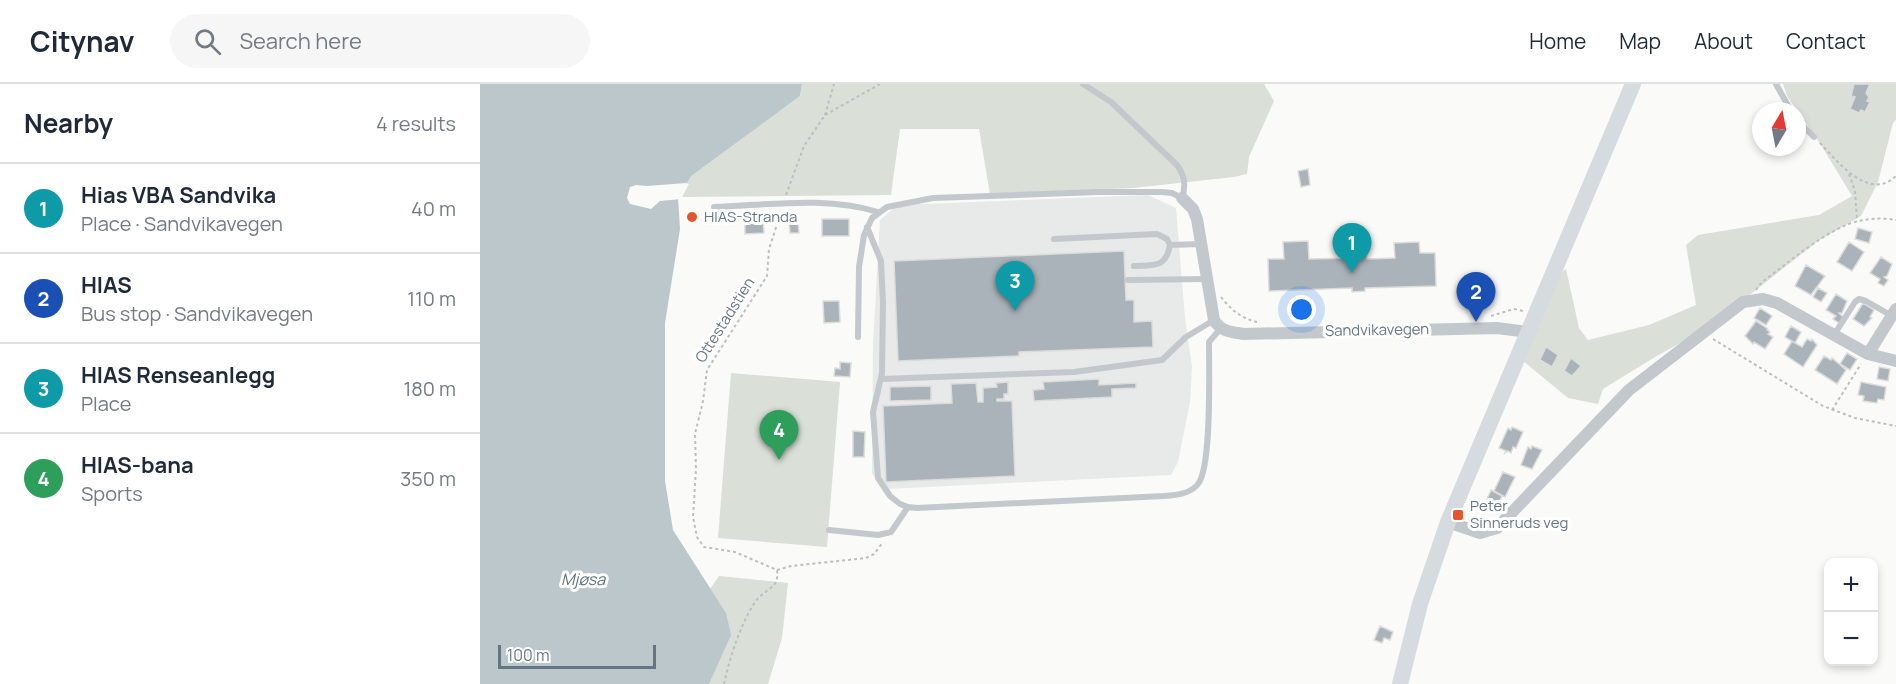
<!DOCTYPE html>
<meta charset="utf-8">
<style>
:root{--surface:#fff;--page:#f6f6f7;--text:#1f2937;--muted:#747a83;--line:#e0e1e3;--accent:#e4572e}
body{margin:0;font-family:Manrope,sans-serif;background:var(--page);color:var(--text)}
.controls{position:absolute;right:18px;bottom:18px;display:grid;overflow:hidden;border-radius:12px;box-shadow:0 3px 9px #0003}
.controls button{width:54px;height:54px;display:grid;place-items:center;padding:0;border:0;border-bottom:2px solid var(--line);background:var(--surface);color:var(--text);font:30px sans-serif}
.compass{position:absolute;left:1272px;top:18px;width:54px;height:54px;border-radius:50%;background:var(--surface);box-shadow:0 3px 9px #0003;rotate:10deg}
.scale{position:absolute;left:18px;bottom:15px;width:158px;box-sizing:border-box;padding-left:6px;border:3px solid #657683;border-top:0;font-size:16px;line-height:21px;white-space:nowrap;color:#657683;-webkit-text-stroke:4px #fff;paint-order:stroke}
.you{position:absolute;left:822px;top:226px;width:21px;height:21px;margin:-15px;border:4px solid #fff;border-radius:50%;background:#1a73e8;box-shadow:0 0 0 9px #1a73e833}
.badge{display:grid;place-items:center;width:39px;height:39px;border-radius:50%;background:var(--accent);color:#fff;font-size:20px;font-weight:700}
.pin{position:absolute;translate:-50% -50px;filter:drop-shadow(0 2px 3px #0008)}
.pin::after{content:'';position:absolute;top:32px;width:21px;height:18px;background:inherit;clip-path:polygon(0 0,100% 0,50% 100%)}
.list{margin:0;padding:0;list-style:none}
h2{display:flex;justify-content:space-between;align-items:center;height:78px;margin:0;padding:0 24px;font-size:26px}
h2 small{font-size:20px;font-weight:400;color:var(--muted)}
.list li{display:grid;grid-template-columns:39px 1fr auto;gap:18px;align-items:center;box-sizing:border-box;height:90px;padding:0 24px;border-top:2px solid var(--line)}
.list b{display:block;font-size:22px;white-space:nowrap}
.list p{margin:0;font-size:20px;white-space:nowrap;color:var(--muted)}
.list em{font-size:20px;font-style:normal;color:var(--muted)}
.icon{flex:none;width:33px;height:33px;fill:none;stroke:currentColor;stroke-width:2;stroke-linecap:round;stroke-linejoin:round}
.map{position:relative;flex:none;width:1416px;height:600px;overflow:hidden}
header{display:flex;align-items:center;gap:36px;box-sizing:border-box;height:84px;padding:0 30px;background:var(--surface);border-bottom:2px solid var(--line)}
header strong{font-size:28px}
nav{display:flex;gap:33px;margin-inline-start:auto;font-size:21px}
.search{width:420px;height:54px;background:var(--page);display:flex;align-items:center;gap:15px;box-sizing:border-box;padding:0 21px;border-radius:33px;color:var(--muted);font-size:22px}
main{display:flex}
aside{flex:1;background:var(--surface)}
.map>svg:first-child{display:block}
.built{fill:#e8e9e9}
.green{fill:#dadfd7}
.water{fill:#bbc7cb}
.pier{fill:#fafaf8}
.building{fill:#aab3b9;stroke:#dcdcda;stroke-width:1.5}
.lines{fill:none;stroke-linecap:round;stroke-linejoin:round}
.path{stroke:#bbbfc2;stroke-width:2;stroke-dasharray:3 3;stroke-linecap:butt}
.lane{stroke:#c3c8cc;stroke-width:6}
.street{stroke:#c3c8cc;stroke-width:12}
.secondary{stroke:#d6dbdf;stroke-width:16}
.poi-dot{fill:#e4572e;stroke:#fff;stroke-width:2}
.labels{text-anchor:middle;stroke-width:6;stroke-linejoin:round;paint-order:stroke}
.poi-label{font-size:15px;fill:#657683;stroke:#fff;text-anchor:start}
.street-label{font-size:15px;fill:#657683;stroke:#fff}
.water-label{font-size:16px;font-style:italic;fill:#60757c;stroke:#fff}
</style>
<header>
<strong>Citynav</strong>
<div class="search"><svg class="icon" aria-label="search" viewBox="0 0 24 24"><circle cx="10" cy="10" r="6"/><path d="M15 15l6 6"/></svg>Search here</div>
<nav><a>Home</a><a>Map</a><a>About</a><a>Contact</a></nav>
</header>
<main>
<aside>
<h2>Nearby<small>4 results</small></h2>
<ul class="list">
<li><span class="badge" style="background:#0f9aa8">1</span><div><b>Hias VBA Sandvika</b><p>Place · Sandvikavegen</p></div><em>40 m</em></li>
<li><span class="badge" style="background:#1a4fb4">2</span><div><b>HIAS</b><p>Bus stop · Sandvikavegen</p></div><em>110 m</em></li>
<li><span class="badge" style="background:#0f9aa8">3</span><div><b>HIAS Renseanlegg</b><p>Place</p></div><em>180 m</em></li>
<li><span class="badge" style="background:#2e9e5b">4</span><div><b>HIAS-bana</b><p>Sports</p></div><em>350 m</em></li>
</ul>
</aside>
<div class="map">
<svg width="1416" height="600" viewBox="0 0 1416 600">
<rect width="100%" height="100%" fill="#fafaf8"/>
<path class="built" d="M668 111 696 124 705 234 712 283 710 318 698 378 691 391 407 405 392 390 393 260 400 136 418 121Z"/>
<path class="green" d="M322 0H784L794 17 769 73 767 90 754 93 653 104 510 110 499 45H420L411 111 198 113 210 92 320 12Z
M1303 0H1416V36L1413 39 1398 98 1381 132 1338 157 1229 243 1175 273 1123 305 1118 320 1088 314 1043 277 1073 194 1086 185 1099 244 1108 256 1169 241 1216 221 1206 161 1218 151 1339 131 1372 112 1341 61 1307 12Z
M251 289 360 298 347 463 238 454Z
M239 492 308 499 302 554 288 600H229L246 529 230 505Z"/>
<path class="water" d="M0 0H322L320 12 211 92 198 113 200 145 185 239V397L193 446 246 529 251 551 229 600H0Z"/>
<path class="pier" d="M206 99 209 100 201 115 180 117 171 125 150 120 147 114 150 103 156 101 167 102Z"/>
<path class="building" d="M1374 0H1390L1386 9 1389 13 1387 17 1390 18 1385 28 1381 26 1379 29 1370 25 1375 13 1371 12Z
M828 85 830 101 821 103 818 87Z
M342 135H369V152H342Z
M283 136 284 149 265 150V137Z
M309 136H318L319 149H310Z
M1378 144 1392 148 1389 159 1375 155Z
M828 157 829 175 874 174 873 159H886L887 175 915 174 914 159 939 158 940 169H955L956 202 885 204V207L872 208V204L789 207 788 175H804L803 158Z
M1369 158 1384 168 1372 187 1357 178Z
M644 167 646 216H654V238L672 237 673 263 539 268V272L418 277 414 177Z
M1401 173 1412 180 1407 192 1404 193 1408 196 1404 202 1398 199 1400 195 1390 189Z
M1326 181 1345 192 1331 211 1315 202Z
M1338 204 1347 209 1341 218 1333 213Z
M1356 210 1367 217 1362 229H1359L1363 233 1359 239 1353 235 1356 232 1346 226Z
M343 217H359L360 238 344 239Z
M1383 219 1394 226 1390 233 1392 234 1384 242 1373 235Z
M1280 224 1292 232 1286 241 1274 234Z
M1276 237 1288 245 1287 246 1290 248 1288 250 1293 253 1285 265 1274 258 1273 260 1265 252Z
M1311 242 1321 248 1315 259 1305 253Z
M1327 255 1331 257 1332 255 1337 261 1323 283 1304 270 1312 257 1322 263Z
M1066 263 1078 271 1072 283 1060 276Z
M1367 269 1377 275 1370 286 1360 280Z
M1344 272 1351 276 1352 274 1366 286 1357 300 1335 286Z
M1091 274 1101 282 1092 292 1084 287Z
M360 278 371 279 370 293 354 292 355 284 360 285Z
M1399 283 1410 285 1408 297 1397 295Z
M619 295V301L656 299V304L632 305V313L554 317 553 306 564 305 563 298Z
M528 298V310H524V315H517V317H532L535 392 406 398 403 322 472 319 471 300 496 299 498 318H503V304L517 303 516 299Z
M1381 298 1406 303 1404 316 1398 315 1397 319 1383 317 1384 312 1378 311Z
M451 302V316L410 317V303Z
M1032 343 1043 348 1036 364 1033 363 1031 369 1028 367 1025 369 1026 367 1019 364 1028 344 1031 346Z
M373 347 385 348 384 373H373Z
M1052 362 1062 366 1052 385 1041 381 1048 363 1051 365Z
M1023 388 1035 393 1025 413 1014 407Z
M1011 406 1022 412 1018 420 1007 415Z
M900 542 913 548 910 556 904 554 902 559 894 556Z"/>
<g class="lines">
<path class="path" d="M345 31 354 0
M1340 59C1357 77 1389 118 1416 92
M1369 90 1375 107 1377 137
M306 111 324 62 345 31 400 0
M1276 206 1282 198C1307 180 1349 143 1379 137 1392 134 1404 134 1416 136
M741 213C751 226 761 234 777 238
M1011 232 1034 225 1043 227
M1233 255 1343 322 1375 334 1416 342
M1352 326 1381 280
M297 486 311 482 386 474 394 470 403 458
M244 600C250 572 260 542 275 518 284 505 300 505 297 486L255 468 224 463 217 453 213 433 216 385 215 350 223 317 227 286 287 192 289 165 301 128"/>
<path class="lane" d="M1296 0 1311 27
M1317 36 1334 53
M234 123C288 121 347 112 398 128
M387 143 401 177 403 218 402 289 393 328 398 394 410 412 420 420 428 423
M574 155 677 150 687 155 690 161 721 160
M654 182C674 181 686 184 690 161
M648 196 727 195
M1354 251 1375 218 1379 215 1386 217 1412 232
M378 253 379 183 384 151 392 134 407 123 453 114 617 108H682L692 109 702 114C706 101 705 92 697 81L631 18 603 0
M401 295 594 288 682 276 706 253 734 236
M349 446 398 451 411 448 428 423 437 424 684 412C697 411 710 410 718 400 732 383 729 284 729 258L741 244"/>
<path class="street" d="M702 114 713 125 717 135 734 236C741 248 752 248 764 250L1017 244 1048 248
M1388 270 1416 225
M968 438 1000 449 1017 444 1149 306 1263 218 1283 215 1297 219 1388 270 1416 277"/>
<path class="secondary" d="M920 600 940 520 968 438 1153 0"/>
</g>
<g class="poi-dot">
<circle cx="212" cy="133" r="6"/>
<rect x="972" y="425" width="12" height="12" rx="3"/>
</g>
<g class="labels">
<g class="poi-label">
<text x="224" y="138">HIAS-Stranda</text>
<text x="990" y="427">Peter<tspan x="990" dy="17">Sinneruds veg</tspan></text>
</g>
<g class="street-label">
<text transform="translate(245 236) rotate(-58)" y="5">Ottestadstien</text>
<text transform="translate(897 246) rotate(-1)" y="5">Sandvikavegen</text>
</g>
<g class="water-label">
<text x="103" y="501">Mjøsa</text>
</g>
</g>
</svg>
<div class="controls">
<button>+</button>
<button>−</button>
</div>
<svg class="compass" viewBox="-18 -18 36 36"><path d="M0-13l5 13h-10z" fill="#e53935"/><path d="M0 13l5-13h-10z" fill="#747a83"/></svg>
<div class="scale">100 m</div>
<div class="you"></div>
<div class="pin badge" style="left:872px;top:189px;background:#0f9aa8">1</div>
<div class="pin badge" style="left:996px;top:238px;background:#1a4fb4">2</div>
<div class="pin badge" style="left:535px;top:227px;background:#0f9aa8">3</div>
<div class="pin badge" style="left:299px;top:376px;background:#2e9e5b">4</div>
</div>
</main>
